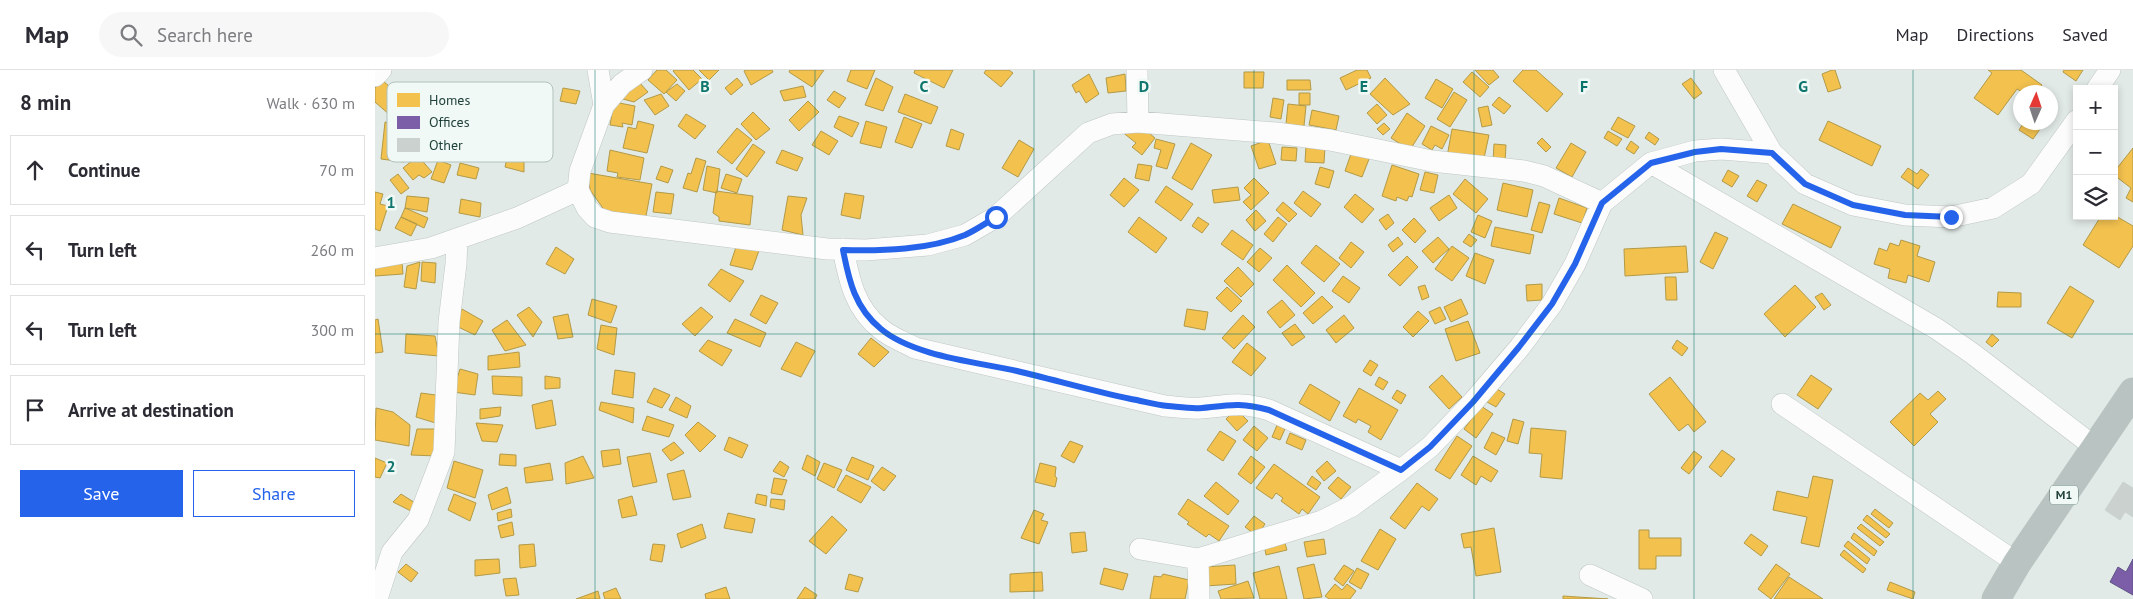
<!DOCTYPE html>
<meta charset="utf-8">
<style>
:root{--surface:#fff;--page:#f7f7f7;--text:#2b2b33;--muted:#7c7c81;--line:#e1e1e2;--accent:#2563eb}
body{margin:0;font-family:"PT Sans",sans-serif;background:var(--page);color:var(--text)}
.controls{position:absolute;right:15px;top:15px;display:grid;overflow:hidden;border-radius:0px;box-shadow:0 2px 8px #0003}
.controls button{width:45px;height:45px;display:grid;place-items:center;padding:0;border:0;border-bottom:1px solid var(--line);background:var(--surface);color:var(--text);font:25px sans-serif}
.compass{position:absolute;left:1638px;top:15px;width:45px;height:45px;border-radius:50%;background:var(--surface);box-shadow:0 2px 8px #0003;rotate:3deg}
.stop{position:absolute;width:15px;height:15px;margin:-11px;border:4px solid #2563eb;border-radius:50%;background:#fff}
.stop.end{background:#2563eb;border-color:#fff;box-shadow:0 1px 5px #0008}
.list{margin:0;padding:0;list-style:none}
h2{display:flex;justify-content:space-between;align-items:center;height:65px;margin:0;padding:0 20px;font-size:21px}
h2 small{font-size:16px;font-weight:400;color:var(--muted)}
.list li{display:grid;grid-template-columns:32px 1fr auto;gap:15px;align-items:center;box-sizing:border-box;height:70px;margin:0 10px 10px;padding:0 10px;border:1px solid var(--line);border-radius:0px}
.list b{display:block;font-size:19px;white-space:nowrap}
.list em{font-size:16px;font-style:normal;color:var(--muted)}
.actions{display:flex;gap:10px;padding:15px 20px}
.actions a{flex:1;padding:11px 0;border:1px solid var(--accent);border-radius:0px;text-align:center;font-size:18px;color:var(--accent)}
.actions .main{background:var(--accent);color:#fff}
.icon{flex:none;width:28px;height:28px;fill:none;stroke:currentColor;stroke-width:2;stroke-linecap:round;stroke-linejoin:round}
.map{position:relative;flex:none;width:1758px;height:529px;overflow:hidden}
header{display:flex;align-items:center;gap:30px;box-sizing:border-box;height:70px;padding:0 25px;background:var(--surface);border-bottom:1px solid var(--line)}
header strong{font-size:24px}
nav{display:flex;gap:28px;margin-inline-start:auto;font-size:18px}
.search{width:350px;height:45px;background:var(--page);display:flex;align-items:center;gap:12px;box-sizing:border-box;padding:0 18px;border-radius:28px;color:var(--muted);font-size:19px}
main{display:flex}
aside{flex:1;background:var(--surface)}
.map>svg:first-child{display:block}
.homes{fill:#f2c14e;stroke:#b29a47}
.offices{fill:#7b5ea7;stroke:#5f5586}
.building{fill:#cad1ce;stroke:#cbd3d0}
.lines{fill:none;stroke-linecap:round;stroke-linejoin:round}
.minor-casing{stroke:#bfc7c4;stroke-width:22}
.highway-casing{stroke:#bbc6c3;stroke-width:29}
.minor{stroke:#fbfcfb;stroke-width:21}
.highway{stroke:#b9c3c1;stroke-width:28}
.route{stroke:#2563eb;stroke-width:6}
.grid{fill:none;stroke:#0f766e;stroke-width:1;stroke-opacity:0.55}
.labels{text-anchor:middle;stroke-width:5;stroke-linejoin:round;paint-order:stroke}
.shield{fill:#f0f9f5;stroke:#5d7771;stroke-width:1}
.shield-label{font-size:12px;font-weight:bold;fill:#1e3f38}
.key{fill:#f0f9f5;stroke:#b1c1bc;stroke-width:1}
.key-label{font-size:14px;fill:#1e3f38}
.grid-label{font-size:16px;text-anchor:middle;font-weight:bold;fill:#0f766e;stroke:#f0f9f5;stroke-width:5;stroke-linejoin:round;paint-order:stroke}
</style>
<header>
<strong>Map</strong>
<div class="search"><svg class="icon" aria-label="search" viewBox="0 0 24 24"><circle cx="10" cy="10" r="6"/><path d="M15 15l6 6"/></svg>Search here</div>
<nav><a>Map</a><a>Directions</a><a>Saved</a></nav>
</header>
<main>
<aside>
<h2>8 min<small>Walk · 630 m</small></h2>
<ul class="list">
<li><svg class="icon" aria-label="ahead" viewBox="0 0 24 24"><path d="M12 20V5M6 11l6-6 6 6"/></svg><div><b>Continue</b></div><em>70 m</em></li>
<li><svg class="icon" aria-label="left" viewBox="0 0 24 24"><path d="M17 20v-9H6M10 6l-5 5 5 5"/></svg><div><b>Turn left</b></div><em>260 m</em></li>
<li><svg class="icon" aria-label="left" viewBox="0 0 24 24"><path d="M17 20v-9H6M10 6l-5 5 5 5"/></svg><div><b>Turn left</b></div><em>300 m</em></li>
<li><svg class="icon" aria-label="arrive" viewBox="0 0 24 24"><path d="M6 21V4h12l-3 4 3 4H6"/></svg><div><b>Arrive at destination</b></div></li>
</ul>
<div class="actions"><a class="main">Save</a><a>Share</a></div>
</aside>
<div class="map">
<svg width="1758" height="529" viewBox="0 0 1758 529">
<rect width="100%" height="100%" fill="#e2eae7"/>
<path class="homes" d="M282 0H291L302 10 289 24 273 10Z
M299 0H318L327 9 314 20 298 1Z
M324 0H344L334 10Z
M371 0H397L398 2 376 15 369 1Z
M415 0H449L437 17 414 2Z
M476 0H500L492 19 472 11Z
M540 0H578L569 18 539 3Z
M611 0H634L638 3 626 17 609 3Z
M982 0H992L996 8 971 20 965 8Z
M1100 0H1118L1124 7 1114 15Z
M1148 0H1161L1188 24 1172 42 1138 11Z
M1457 0H1460L1466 18 1453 22 1447 4Z
M1613 0H1646L1667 15 1662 22H1647L1642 19 1623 45 1599 28 1617 3Z
M1689 0H1708L1701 11 1688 2Z
M869 2H889L888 18H869Z
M1097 2 1114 17 1105 27 1088 12Z
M714 4 724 24 711 33 704 21 701 23 697 15Z
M750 4 751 21 733 23 731 8Z
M362 8 368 15 356 25 350 18Z
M501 8 518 17 508 41 490 35Z
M1010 8 1035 34 1018 45 995 24Z
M1316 8 1327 23 1319 29 1307 14Z
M1061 9 1078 19 1067 38 1050 28Z
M7 10 30 30 16 46 0 32V18Z
M912 10H935L936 20H912Z
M264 12 273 22 259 32 248 29 244 25Z
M302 14 310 21 301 31 291 22Z
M428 16 431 27 409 31 405 21Z
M188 18 205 21 201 34 185 31Z
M459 21 471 28 464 38 452 30Z
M1079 22 1092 30 1075 57 1062 49Z
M924 23H935V35H924Z
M286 24 294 36 280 45 269 30Z
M530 24 563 37 556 54 523 42Z
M1124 27 1136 36 1129 44 1117 35Z
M898 28 909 30 906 49 895 47Z
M433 31 444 42 424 61 414 50Z
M239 32 260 36 257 55 247 53 248 57 235 55Z
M913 34 931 36 929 56 911 54Z
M1002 34 1012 45 1002 54 992 43Z
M1113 36 1117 55 1107 57 1103 38Z
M937 40 964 46 961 60 934 55Z
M378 42 395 59 381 70 366 54Z
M1032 43 1050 56 1035 80 1016 68Z
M311 44 331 56 320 69 303 56Z
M464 46 484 53 477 67 459 57Z
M529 47 547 54 537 78 520 72Z
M1243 47 1260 56 1253 68 1236 59Z
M263 51 279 55 272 83 248 78 253 57 261 59Z
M491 51 512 57 506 78 485 73Z
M1453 51 1506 76 1497 96 1444 70Z
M10 52 33 55 29 92 6 89Z
M1649 52H1670L1658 69 1644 60Z
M1009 53 1015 59 1008 65 1002 59Z
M1056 56 1074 65 1067 79 1060 75 1057 80 1047 74Z
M767 57 780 68 767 85 757 77 761 73 746 61Z
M362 58 377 70 357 94 342 82Z
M576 59 589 64 584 80 571 76Z
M1077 59 1114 65 1108 93 1072 87Z
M446 61 463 71 454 85 437 75Z
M1233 61 1247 69 1242 76 1229 68Z
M1274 62 1284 69 1280 75 1270 68Z
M1167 68 1176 77 1171 82 1162 73Z
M781 69 800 74 792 99 781 96 786 80 779 78Z
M644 70 659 79 643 107 627 98Z
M893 70 901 94 884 99 876 76Z
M1256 71 1264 77 1259 84 1251 79Z
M816 73 837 85 817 120 797 108Z
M1196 73 1211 82 1197 107 1181 98Z
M378 74 390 82 372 107 361 99Z
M1119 74 1131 75 1130 93 1118 92Z
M931 76 950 77 949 93 930 92Z
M907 77 922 78 921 91 906 90Z
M978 78 996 84 987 107 970 101Z
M1758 78V132L1751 128 1756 118 1739 105V102Z
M235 80 269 88 265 110 242 107 243 103 232 101Z
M407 80 428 88 422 101 401 93Z
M43 86 57 102 49 108 44 105 38 110 28 98Z
M132 88 149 92V102L130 97Z
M321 88 331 91 322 122 308 118 313 103 316 104Z
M63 90 76 95 69 113 56 109Z
M85 93 104 98 101 109 82 105Z
M763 94 777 96 774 111 760 108Z
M1017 95 1044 104 1037 127 1034 126 1032 131 1022 127 1021 131 1007 126Z
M286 96 298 100 293 113 281 109Z
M332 96 345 99 342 123 328 120Z
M945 97 959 101 954 118 940 114Z
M1533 98 1542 104 1546 99 1554 105 1543 119 1526 107Z
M1353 100 1364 106 1357 117 1347 111Z
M1050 102 1063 105 1059 123 1045 120Z
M213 103 277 114 271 146 230 141 215 120Z
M23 104 34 118 26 124 15 110Z
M351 104 367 109 362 123 346 118Z
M749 108 764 120 749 137 735 125Z
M879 108 894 123 876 140 868 132 876 125 869 118Z
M1090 109 1113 129 1101 143 1078 124Z
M1382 110 1392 115 1382 132 1372 126Z
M1128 113 1158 120 1152 147 1122 140Z
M791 116 818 134 806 151 780 132Z
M863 117 865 130 839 133 837 120Z
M341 121 378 126 375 155 344 151V147L338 143Z
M928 121 946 134 936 147 919 133Z
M0 122 8 124 5 134 13 136 5 161 0 159Z
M281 122 299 124 296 144 278 142Z
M470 123 489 126 485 149 466 145Z
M980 124 999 139 987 153 969 137Z
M1074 125 1082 138 1064 151 1055 138Z
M32 126 54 128 52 142 30 138Z
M413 126 432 128 426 145 428 165 407 160Z
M1184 128 1212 138 1207 153 1179 144Z
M86 129 106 133 105 147 84 143Z
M908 132 922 144 914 152 901 140Z
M1164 132 1175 135 1167 163 1156 160Z
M1418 134 1466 157 1456 178 1407 154Z
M30 138 53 148 49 158 26 147Z
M881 140 891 151 880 161 871 150Z
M1013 144 1019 153 1011 160 1004 150Z
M1103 145 1117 151 1110 168 1096 162Z
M1739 145 1758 156V176L1744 198 1708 175 1726 146H1739Z
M26 147 42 154 36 166 20 158Z
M764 147 792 168 781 183 753 162Z
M823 147 834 154 827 163 817 156Z
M903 147 912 154 898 172 889 164Z
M1039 148 1051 161 1040 173 1027 160Z
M1120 157 1159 165 1155 184 1116 176Z
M857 160 878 175 868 190 846 174Z
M1340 162 1353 168 1338 199 1325 192Z
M1094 164 1102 170 1096 177 1088 172Z
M1023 167 1028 174 1018 182 1013 175Z
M1063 167 1074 179 1058 193 1047 181Z
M1526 170 1545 176 1542 186 1560 192 1554 212 1533 205 1531 213 1513 208 1515 199 1499 194 1504 178 1512 181 1515 173 1524 176Z
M363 171 386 175 377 200 355 195Z
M976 172 989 182 976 198 964 188Z
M941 175 965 194 949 212 926 193Z
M1077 176 1094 188 1077 211 1060 199Z
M1311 176 1313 202 1250 206 1249 179Z
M181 177 199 189 190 204 171 194Z
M885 178 897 188 884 202 872 192Z
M1100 183 1119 190 1110 214 1091 206Z
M1032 186 1043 197 1025 216 1013 205Z
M27 192 28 204 0 206V194Z
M45 192 41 219 29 217 32 196Z
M47 192 61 193 60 213 46 211Z
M912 195 940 223 926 237 898 210Z
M863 197 879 214 866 227 849 211Z
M346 199 369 211 355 232 333 215Z
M968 206 985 218 974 233 957 221Z
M1290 207H1301L1302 230H1291Z
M1167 214V230L1152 231 1151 215Z
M1050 215 1054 227 1047 230 1043 217Z
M1420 215 1441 237 1410 267 1389 244Z
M1695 216 1719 231 1697 268 1672 253Z
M852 217 867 231 856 242 841 228Z
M1623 222 1646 223V237H1622Z
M1447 223 1456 235 1449 240 1440 227Z
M386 225 403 233 391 254 375 245Z
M947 226 958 237 938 254 928 243Z
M217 229 242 236 236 253 213 245Z
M1086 229 1093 244 1076 252 1069 237Z
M907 230 920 245 905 258 892 242Z
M154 237 167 252 158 267 142 245Z
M326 237 338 247 320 266 307 254Z
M1065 237 1071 249 1060 254 1054 242Z
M87 239 108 251 100 265 79 255Z
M812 239 833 242 830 260 809 256Z
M1043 241 1054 251 1038 267 1028 257Z
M193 244 198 267 183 269 178 247Z
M868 245 880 257 859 279 847 268Z
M969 245 979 258 961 273 951 260Z
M3 249 8 282 0 283V250Z
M360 249 391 263 385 277 352 263Z
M132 250 151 275 130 281 117 260Z
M1093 251 1105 283 1081 291 1070 259Z
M920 254 930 267 917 276 907 263Z
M226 255 242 258 239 285 222 279Z
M31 264 60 266 64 286 30 283Z
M1617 264 1624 270 1617 277 1611 272Z
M496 268 514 282 499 297 483 284Z
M333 270 357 280 347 296 324 281Z
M1302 270 1313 278 1307 286 1297 278Z
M421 272 440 281 426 307 406 299Z
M872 273 891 288 876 306 857 292Z
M144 282 145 297 113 300V286Z
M995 290 1003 295 996 306 988 301Z
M85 299 103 304 100 325 78 322Z
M240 300 260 303 258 328 237 324Z
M1067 305 1087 327 1074 339 1054 317Z
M1436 305 1457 319 1443 339 1422 325Z
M117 306 147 307V326L118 324Z
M170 306 185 308V318L170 319Z
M1004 307 1013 312 1008 320 1000 315Z
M1295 307 1331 352 1319 362 1313 354 1304 361 1274 324Z
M935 314 965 332 955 351 924 333Z
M279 318 295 325 287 338 272 332Z
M984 318 1023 340 1006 370 993 362 996 356 983 349 981 353 968 346Z
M1122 319 1130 324 1121 337 1112 332Z
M1022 320 1031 325 1026 334 1017 328Z
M1563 321 1571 329 1555 344 1563 352 1539 376 1515 352 1545 323 1553 330Z
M46 323 68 326 67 355 41 347Z
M301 327 316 336 312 348 294 340Z
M177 330 181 355 161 359 157 335Z
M226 332 259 338 258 353 224 340Z
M1106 336 1118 344 1101 368 1089 359Z
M126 337 125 346 105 349V339Z
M1 338 18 342 35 355 34 376 0 370Z
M861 339 873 351 862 361 851 349Z
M272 346 299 355 294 367 267 360Z
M1138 349 1149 352 1143 374 1132 371Z
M323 352 341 366 325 382 310 365Z
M101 353 128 355 122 372 107 371Z
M902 355 910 359 905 370 897 367Z
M879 356 893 368 882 381 868 370Z
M1156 358 1191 361 1187 409 1165 407 1167 384 1154 383Z
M42 359H66L62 386 36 385Z
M845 361 861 371 848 391 832 380Z
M1117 362 1130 368 1121 385 1109 378Z
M915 363 931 370 927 380 911 373Z
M1082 366 1097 376 1075 409 1060 400Z
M354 367 373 375 367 388 349 380Z
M695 371 708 376 699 393 686 386Z
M299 372 309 383 296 391 287 380Z
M244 379 246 394 228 397 226 381Z
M1347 380 1360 389 1346 407 1334 397Z
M1319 381 1327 387 1314 404 1306 398Z
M275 383 282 412 258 417 252 387Z
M125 384 141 385V396L124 395Z
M432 385 445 392 440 406 427 399Z
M208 386 219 408 191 414 190 393Z
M876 386 890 397 876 414 863 404Z
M1098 386 1123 401 1116 412 1106 406 1101 415 1086 405Z
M477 387 499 396 493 410 471 400Z
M0 388 12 393 5 408 0 407Z
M79 391 108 400 100 428 72 418Z
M405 391 414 397 409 407 398 401Z
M952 391 961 401 949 411 941 401Z
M175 393 178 410 151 413 149 398Z
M449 393 467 400 459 418 442 409Z
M665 393 681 397 680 406 682 408 680 417 660 412Z
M899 394 945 427 933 444 927 439 924 444 906 431 908 428 901 423 897 429 881 418Z
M507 397 521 406 509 421 496 411Z
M309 400 316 427 298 430 292 404Z
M471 405 496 417 486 433 462 420Z
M937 406 946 413 941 420 932 414Z
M1438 406 1458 410 1444 477 1426 473 1432 447 1398 440 1402 421 1433 428Z
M963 407 976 417 966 429 953 418Z
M399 408 412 410 407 425 396 423Z
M841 412 864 431 853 445 829 426Z
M1042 413 1063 429 1054 441 1047 436 1030 459 1015 448Z
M132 417 136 433 117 440 113 425Z
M26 424 45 436 40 443 18 432Z
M79 424 101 433 95 451 73 440Z
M382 424 392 426 391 436 380 433Z
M257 426 262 445 247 448 243 430Z
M396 429 410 430 409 440 395 437Z
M813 429 854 456 844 471 834 464 831 467 812 454 814 452 803 444Z
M136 439 137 447 123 451 122 443Z
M1500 439 1518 453 1514 458 1496 444Z
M659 440 669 444 666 450 673 452 664 474 646 468Z
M353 443 380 449 377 463 349 458Z
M1492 445 1515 464 1511 468 1488 450Z
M457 446 472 460 451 484 434 471Z
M879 446 890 454 882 466 870 457Z
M137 452 139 465 126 468 123 456Z
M327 454 331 468 306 478 302 464Z
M1486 454 1509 472 1505 476 1482 458Z
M1119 458 1126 502 1101 506 1096 477 1089 478 1086 464Z
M1005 459 1021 469 1003 500 986 491Z
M1264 460H1274V468H1306V486H1281V499H1264Z
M710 462 712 481 697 483 695 463Z
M1479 463 1502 481 1499 486 1476 468Z
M1376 464 1393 476 1386 486 1369 473Z
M949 469 951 484 932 487 929 472Z
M909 470 912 480 891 485 889 474Z
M1473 471 1495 489 1492 494 1469 476Z
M159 474 161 496 145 498 144 475Z
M278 474 290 475 287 492 275 490Z
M1469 480 1491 499 1488 503 1465 485Z
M124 489 125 503 100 506V490Z
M31 494 43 503 36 512 23 502Z
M939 494 947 527 929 529 922 498Z
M1401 494 1415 504 1396 529 1383 519Z
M860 495 861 514 830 516 829 497Z
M969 495 979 501 968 516 959 509Z
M904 496 912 529H885L878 503Z
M729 498 753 504 748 520 725 514Z
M982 498 994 504 986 519 974 512Z
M667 502 668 521 635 522V504Z
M474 504 488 508 483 522 470 519Z
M788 504 814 510 810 529H775L779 506 786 507Z
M1414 507 1448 529H1399Z
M141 508 144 525 131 526 128 509Z
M873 511 879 528 846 529 843 521Z
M1515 512 1540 522 1538 529 1512 520Z
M960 514 967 520 972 514 981 521 975 529H954L950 526Z
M351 517 355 529H331L330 524Z
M430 517 442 525 440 529H422Z
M241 518 246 529H230L228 523Z
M223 521 225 529H201Z
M1188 526 1233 529H1188Z"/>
<path class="offices" d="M1758 489V525L1735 512 1743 497 1751 502Z"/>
<path class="building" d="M1748 412 1758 418V447L1750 442 1745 450 1730 440Z"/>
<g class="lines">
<defs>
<path id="minor" d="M223 0 229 35
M267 0 247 14 229 35 205 101 203 120 212 138 220 147 235 152 452 179 491 180 553 175 590 165 621 147 713 63 737 54 763 52 901 63 955 70 1057 91 1149 101 1169 106 1227 133
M762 0 763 52
M1349 0 1397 83 1430 114 1478 135 1530 145 1576 147 1618 138 1656 114 1702 50
M0 6 6 0
M1722 19 1735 0
M1276 93 1562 259 1598 284 1721 378
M468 179C474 210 480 239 506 259 515 267 529 272 540 278L790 336C802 337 815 339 826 338 855 336 864 331 894 340L1026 400
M0 188 56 178 142 148 203 120
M1407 334 1642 493
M765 479 823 489 947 451 977 436 1026 400 1055 377 1098 332 1145 277 1177 234 1200 194 1227 133 1276 93 1320 81 1346 79 1397 83
M823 489 824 529
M1215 505 1267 529
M2 529 17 482 43 450 69 382 74 252 81 194 82 169"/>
<path id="highway" d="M1621 529 1642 493 1758 322"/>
</defs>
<use href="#minor" class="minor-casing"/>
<use href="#highway" class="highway-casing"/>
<use href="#minor" class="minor"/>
<use href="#highway" class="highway"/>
</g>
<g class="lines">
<path class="route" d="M621 147C611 153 601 160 590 165 554 180 507 181 468 180 474 211 480 238 506 259 538 286 602 292 642 301 680 310 717 321 756 329 768 331 780 335 793 336 804 337 816 339 827 338 854 335 866 332 894 340L1026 400 1055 377 1098 332 1144 277 1177 234 1200 194 1227 133 1276 93 1320 82 1346 79 1397 83 1430 114 1478 135 1530 145 1576 147"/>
</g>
<path class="grid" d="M220 0V529M440 0V529M659 0V529M879 0V529M1099 0V529M1319 0V529M1538 0V529M0 264H1758"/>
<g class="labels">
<rect class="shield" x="1675" y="415.5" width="28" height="19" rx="4"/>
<g class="shield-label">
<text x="1689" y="429">M1</text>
</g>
</g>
<rect x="12" y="12" width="166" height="80" rx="8" class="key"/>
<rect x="22" y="23" width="23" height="14" fill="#f2c14e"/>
<rect x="22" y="46" width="23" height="13" fill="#7b5ea7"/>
<rect x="22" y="68" width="23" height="14" fill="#cad1ce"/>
<g class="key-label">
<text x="54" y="35">Homes</text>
<text x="54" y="57">Offices</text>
<text x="54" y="80">Other</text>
</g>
<g class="grid-label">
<text x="330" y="22">B</text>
<text x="549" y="22">C</text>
<text x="769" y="22">D</text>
<text x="989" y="22">E</text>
<text x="1209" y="22">F</text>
<text x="1428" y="22">G</text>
<text x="16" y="138">1</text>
<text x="16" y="402">2</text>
</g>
</svg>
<div class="controls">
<button>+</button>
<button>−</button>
<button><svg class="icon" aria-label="layers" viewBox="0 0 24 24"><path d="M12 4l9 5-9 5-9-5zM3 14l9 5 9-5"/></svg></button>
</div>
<svg class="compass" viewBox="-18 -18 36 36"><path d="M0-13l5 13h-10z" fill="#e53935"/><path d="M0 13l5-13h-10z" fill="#7c7c81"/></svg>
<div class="stop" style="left:621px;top:147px"></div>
<div class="stop end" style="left:1576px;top:147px"></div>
</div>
</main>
